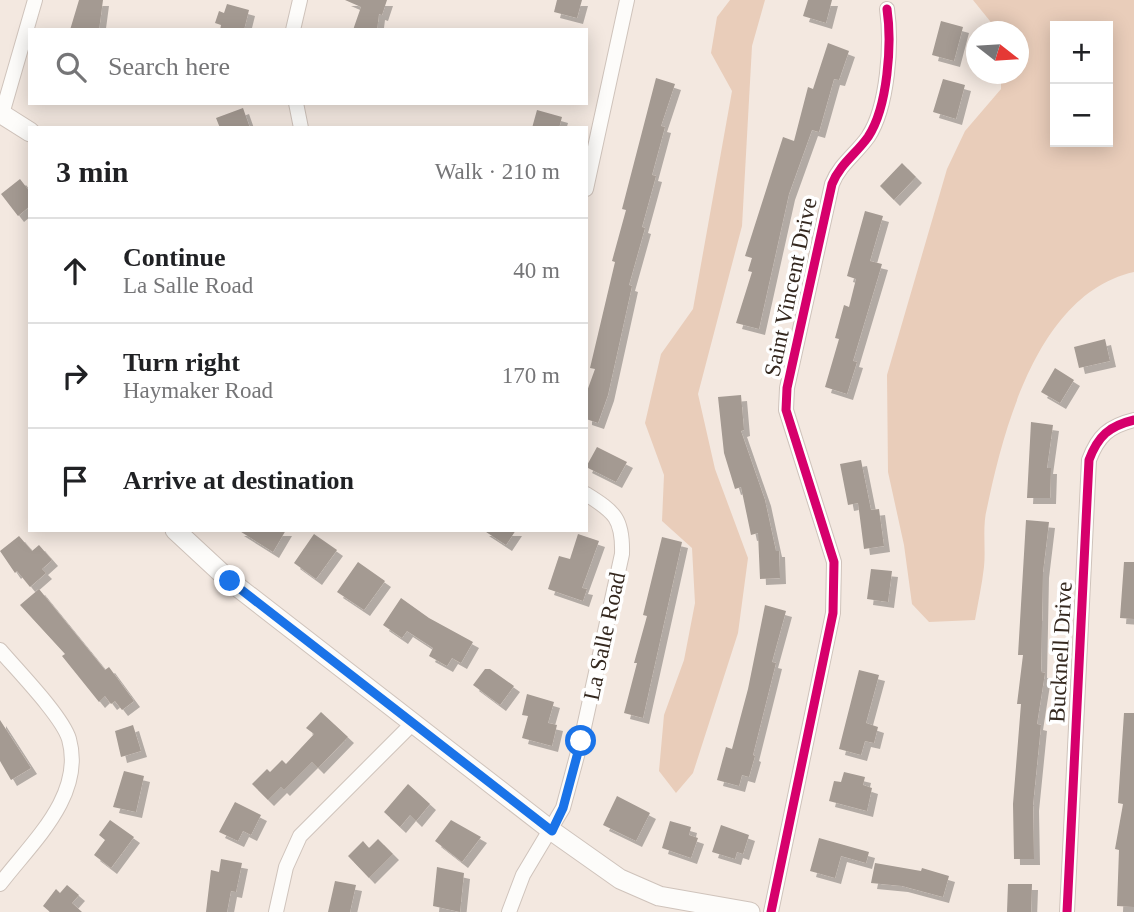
<!DOCTYPE html>
<meta charset="utf-8">
<style>
:root{--surface:#fff;--page:#f6f6f6;--text:#202124;--muted:#757577;--line:#e0e0e0}
body{margin:0;font-family:"Times New Roman",serif;background:var(--page);color:var(--text)}
.controls{position:absolute;right:21px;top:21px;display:grid;overflow:hidden;border-radius:0px;box-shadow:0 4px 18px #0003}
.controls button{width:63px;height:63px;display:grid;place-items:center;padding:0;border:0;border-bottom:2px solid var(--line);background:var(--surface);color:var(--text);font:35px sans-serif}
.compass{position:absolute;left:966px;top:21px;width:63px;height:63px;border-radius:50%;background:var(--surface);box-shadow:0 4px 18px #0003;rotate:107deg}
.stop{position:absolute;width:21px;height:21px;margin:-16px;border:5px solid #1a73e8;border-radius:50%;background:#fff}
.stop.end{background:#1a73e8;border-color:#fff;box-shadow:0 2px 7px #0008}
.list{margin:0;padding:0;list-style:none}
h2{display:flex;justify-content:space-between;align-items:center;height:91px;margin:0;padding:0 28px;font-size:30px}
h2 small{font-size:23px;font-weight:400;color:var(--muted)}
.list li{display:grid;grid-template-columns:46px 1fr auto;gap:21px;align-items:center;box-sizing:border-box;height:105px;padding:0 28px;border-top:2px solid var(--line)}
.list b{display:block;font-size:26px;white-space:nowrap}
.list p{margin:0;font-size:23px;white-space:nowrap;color:var(--muted)}
.list em{font-size:23px;font-style:normal;color:var(--muted)}
.icon{flex:none;width:38px;height:38px;fill:none;stroke:currentColor;stroke-width:2;stroke-linecap:round;stroke-linejoin:round}
.map{position:relative;flex:none;width:1134px;height:912px;overflow:hidden}
.search{position:absolute;background:var(--surface);box-shadow:0 4px 18px #0003;left:28px;top:28px;width:560px;height:77px;display:flex;align-items:center;gap:18px;box-sizing:border-box;padding:0 24px;border-radius:0px;color:var(--muted);font-size:26px}
.panel{position:absolute;background:var(--surface);box-shadow:0 4px 18px #0003;left:28px;top:126px;width:560px;height:406px;border-radius:0px}
.map>svg:first-child{display:block}
.green{fill:#e9cdba;fill-rule:evenodd}
.building{fill:#a49a92;filter:url(#shadow)}
.lines{fill:none;stroke-linecap:round;stroke-linejoin:round}
.minor-casing{stroke:#cfc3bb;stroke-width:16}
.secondary-casing{stroke:#cfc3bb;stroke-width:21}
.minor{stroke:#fdfcfa;stroke-width:14}
.secondary{stroke:#fdfcfa;stroke-width:19}
.cycleway-casing{stroke:#fff;stroke-width:13}
.cycleway{stroke:#d6006c;stroke-width:9}
.route{stroke:#1a73e8;stroke-width:9}
.labels{text-anchor:middle;stroke-width:7;stroke-linejoin:round;paint-order:stroke}
.street-label{font-size:23px;fill:#34281f;stroke:#fff}
</style>
<div class="map">
<svg width="1134" height="912" viewBox="0 0 1134 912">
<defs>
<filter id="shadow"><feDropShadow dx="6" dy="6" stdDeviation="0" flood-color="#0004"/></filter>
</defs>
<rect width="100%" height="100%" fill="#f3e8e0"/>
<path class="green" d="M730 0H765L752 46 742 226 698 394 715 469 748 558 738 633 693 773 676 793 659 771 664 715 684 660 695 603 692 548 662 521 664 475 645 423 661 354 693 309 732 91 711 53 717 17Z
M973 0H1134V272C1039 293 1004 426 987 508 982 527 986 548 984 567 982 585 978 602 975 620L929 622 912 604 904 545 888 472 887 375 947 169 965 131 1001 89V74H1018V32L998 31ZM1055 26H1108V142H1055Z"/>
<path class="building" d="M79 0H103L99 30H70Z
M345 0H387L382 15 379 14 377 30H353L361 7Z
M557 0H582L577 18 554 12Z
M808 0H832L826 23 803 16Z
M227 4 249 10 244 30H220L221 25 215 23 219 11 224 13Z
M941 21 963 27 954 61 932 55Z
M828 43 849 51 839 80 834 79 819 132 812 130 789 194 759 329 736 323 752 272 748 271 752 258 745 256 783 137 794 141 808 87 813 89Z
M656 78 675 84 661 126 665 127 652 175 656 176 642 227 645 228 629 285 632 286 608 395 598 423 586 419V394L595 369 590 368 615 262 612 261 626 210 622 209Z
M943 79 965 85 956 119 933 112Z
M243 108 250 128H220L216 118Z
M537 110 562 117 559 128H532Z
M902 163 916 177 894 200 880 186Z
M20 179 30 192V206L18 216 1 194Z
M865 211 883 216 870 261 882 264 853 361 857 362 847 394 825 387 839 339 835 338 844 305 849 307 856 279 847 276Z
M1105 339 1110 361 1079 368 1074 347Z
M1055 368 1074 380 1060 403 1041 392Z
M741 395 744 430 741 431 765 500 776 551H779L780 578 760 579 758 533 751 535 741 487 735 489 724 453 718 397Z
M1031 422 1053 425 1047 468H1051L1050 498H1027Z
M597 447 627 462 616 482 586 467Z
M861 460 871 510 879 509 884 546 864 549 858 503 848 505 840 464Z
M1026 520 1049 522 1043 572 1041 672 1045 673 1037 724 1041 725 1033 805 1034 859H1014L1013 804 1021 704H1017L1023 655H1018Z
M238 530H286L273 552Z
M483 530H516L506 545Z
M314 534 337 550 316 579 294 563Z
M578 534 599 541 582 588 587 589 583 601 548 589 559 556 570 559Z
M19 536 32 551 39 545 52 560 42 569 46 573 30 587 17 571 15 573 0 551Z
M662 537 682 542 643 718 624 713 637 663H634L647 616 643 615Z
M358 562 385 581 364 610 337 592Z
M1124 562H1134V619L1120 618Z
M871 569 892 571 888 602 867 599Z
M39 589 105 670 109 667 134 701 122 710 115 701 111 704 105 696 99 702 62 656 65 654 20 605Z
M401 598 429 618 473 642 461 663 452 658 447 666 429 656 433 648 407 631 402 638 383 625Z
M765 605 786 611 772 662 776 663 753 755 755 756 749 777 742 775 739 786 717 780 726 747 732 749 748 689Z
M485 669H490L514 686 500 705 473 685Z
M859 670 879 675 866 723 878 727 874 743 865 741 861 755 839 749Z
M527 694 554 702 548 723 557 725 552 746 522 738 528 716 522 715Z
M321 712 348 737 318 768 312 762 284 790 281 787 268 800 252 784 267 769 270 772 282 760 286 764 314 734 306 728Z
M1124 713H1134V907L1117 906 1119 850 1115 849 1123 804 1118 803Z
M0 720 31 768 11 780 0 761Z
M133 725 141 751 121 757 115 731Z
M124 771 144 776 136 812 113 807Z
M844 772 865 777 863 785 872 788 867 811 829 801 834 781 841 782Z
M408 784 430 804 416 821 410 815 400 827 384 812Z
M617 796 650 813 636 841 603 825Z
M235 802 261 815 251 835 243 831 238 841 219 832Z
M110 820 134 837 111 868 94 855 105 840 99 835Z
M451 820 481 837 462 862 435 841Z
M670 821 691 827 689 835 698 838 691 858 662 848Z
M721 825 749 835 743 854 737 852 735 859 712 852Z
M819 838 869 852 866 863 841 856 835 878 810 871Z
M378 839 393 854 369 878 348 856 363 841 369 848Z
M221 859 242 863 236 892 231 891 227 912H206L211 870 219 872Z
M875 863 921 871 922 868 949 876 943 897 902 886 871 883Z
M437 867 464 873 460 912 433 906Z
M335 881 356 885 350 912H328Z
M1008 884H1032L1031 912H1007Z
M67 885 79 895 72 903 82 912H50L43 906 56 889 60 893Z"/>
<g class="lines">
<defs>
<path id="minor" d="M293 30 300 0
M296 103 301 128
M2 114 35 0
M586 189 627 0
M0 650C17 670 62 716 69 739 85 796 31 843 0 884
M276 912 286 867 300 836 414 722
M509 912 523 875 563 808 581 741 622 554C623 519 615 512 586 494
M771 912 833 613 834 562 786 410 787 388 832 184C840 164 856 154 868 137 888 107 892 43 887 9
M1067 912 1089 460C1098 436 1109 426 1134 420"/>
<path id="secondary" d="M0 113 30 132
M175 530 230 581 552 831 620 879 659 896 750 912"/>
</defs>
<use href="#minor" class="minor-casing"/>
<use href="#secondary" class="secondary-casing"/>
<use href="#minor" class="minor"/>
<use href="#secondary" class="secondary"/>
<defs>
<path id="cycleway" d="M771 912 833 613 834 562 786 410 787 388 832 184C840 164 856 154 868 137 888 107 892 43 887 9
M1067 912 1089 460C1098 436 1109 426 1134 420"/>
</defs>
<use href="#cycleway" class="cycleway-casing"/>
<use href="#cycleway" class="cycleway"/>
</g>
<g class="lines">
<path class="route" d="M230 581 552 831 563 808 581 741"/>
</g>
<g class="labels">
<g class="street-label">
<text transform="translate(790 287) rotate(-78)" y="8">Saint Vincent Drive</text>
<text transform="translate(604 636) rotate(-78)" y="8">La Salle Road</text>
<text transform="translate(1060 652) rotate(-87)" y="8">Bucknell Drive</text>
</g>
</g>
</svg>
<div class="controls">
<button>+</button>
<button>−</button>
</div>
<svg class="compass" viewBox="-18 -18 36 36"><path d="M0-13l5 13h-10z" fill="#e53935"/><path d="M0 13l5-13h-10z" fill="#757577"/></svg>
<div class="stop" style="left:581px;top:741px"></div>
<div class="stop end" style="left:230px;top:581px"></div>
<div class="search"><svg class="icon" aria-label="search" viewBox="0 0 24 24"><circle cx="10" cy="10" r="6"/><path d="M15 15l6 6"/></svg>Search here</div>
<section class="panel">
<h2>3 min<small>Walk · 210 m</small></h2>
<ul class="list">
<li><svg class="icon" aria-label="ahead" viewBox="0 0 24 24"><path d="M12 20V5M6 11l6-6 6 6"/></svg><div><b>Continue</b><p>La Salle Road</p></div><em>40 m</em></li>
<li><svg class="icon" aria-label="right" viewBox="0 0 24 24"><path d="M7 20v-9h11M14 6l5 5-5 5"/></svg><div><b>Turn right</b><p>Haymaker Road</p></div><em>170 m</em></li>
<li><svg class="icon" aria-label="arrive" viewBox="0 0 24 24"><path d="M6 21V4h12l-3 4 3 4H6"/></svg><div><b>Arrive at destination</b></div></li>
</ul>
</section>
</div>
